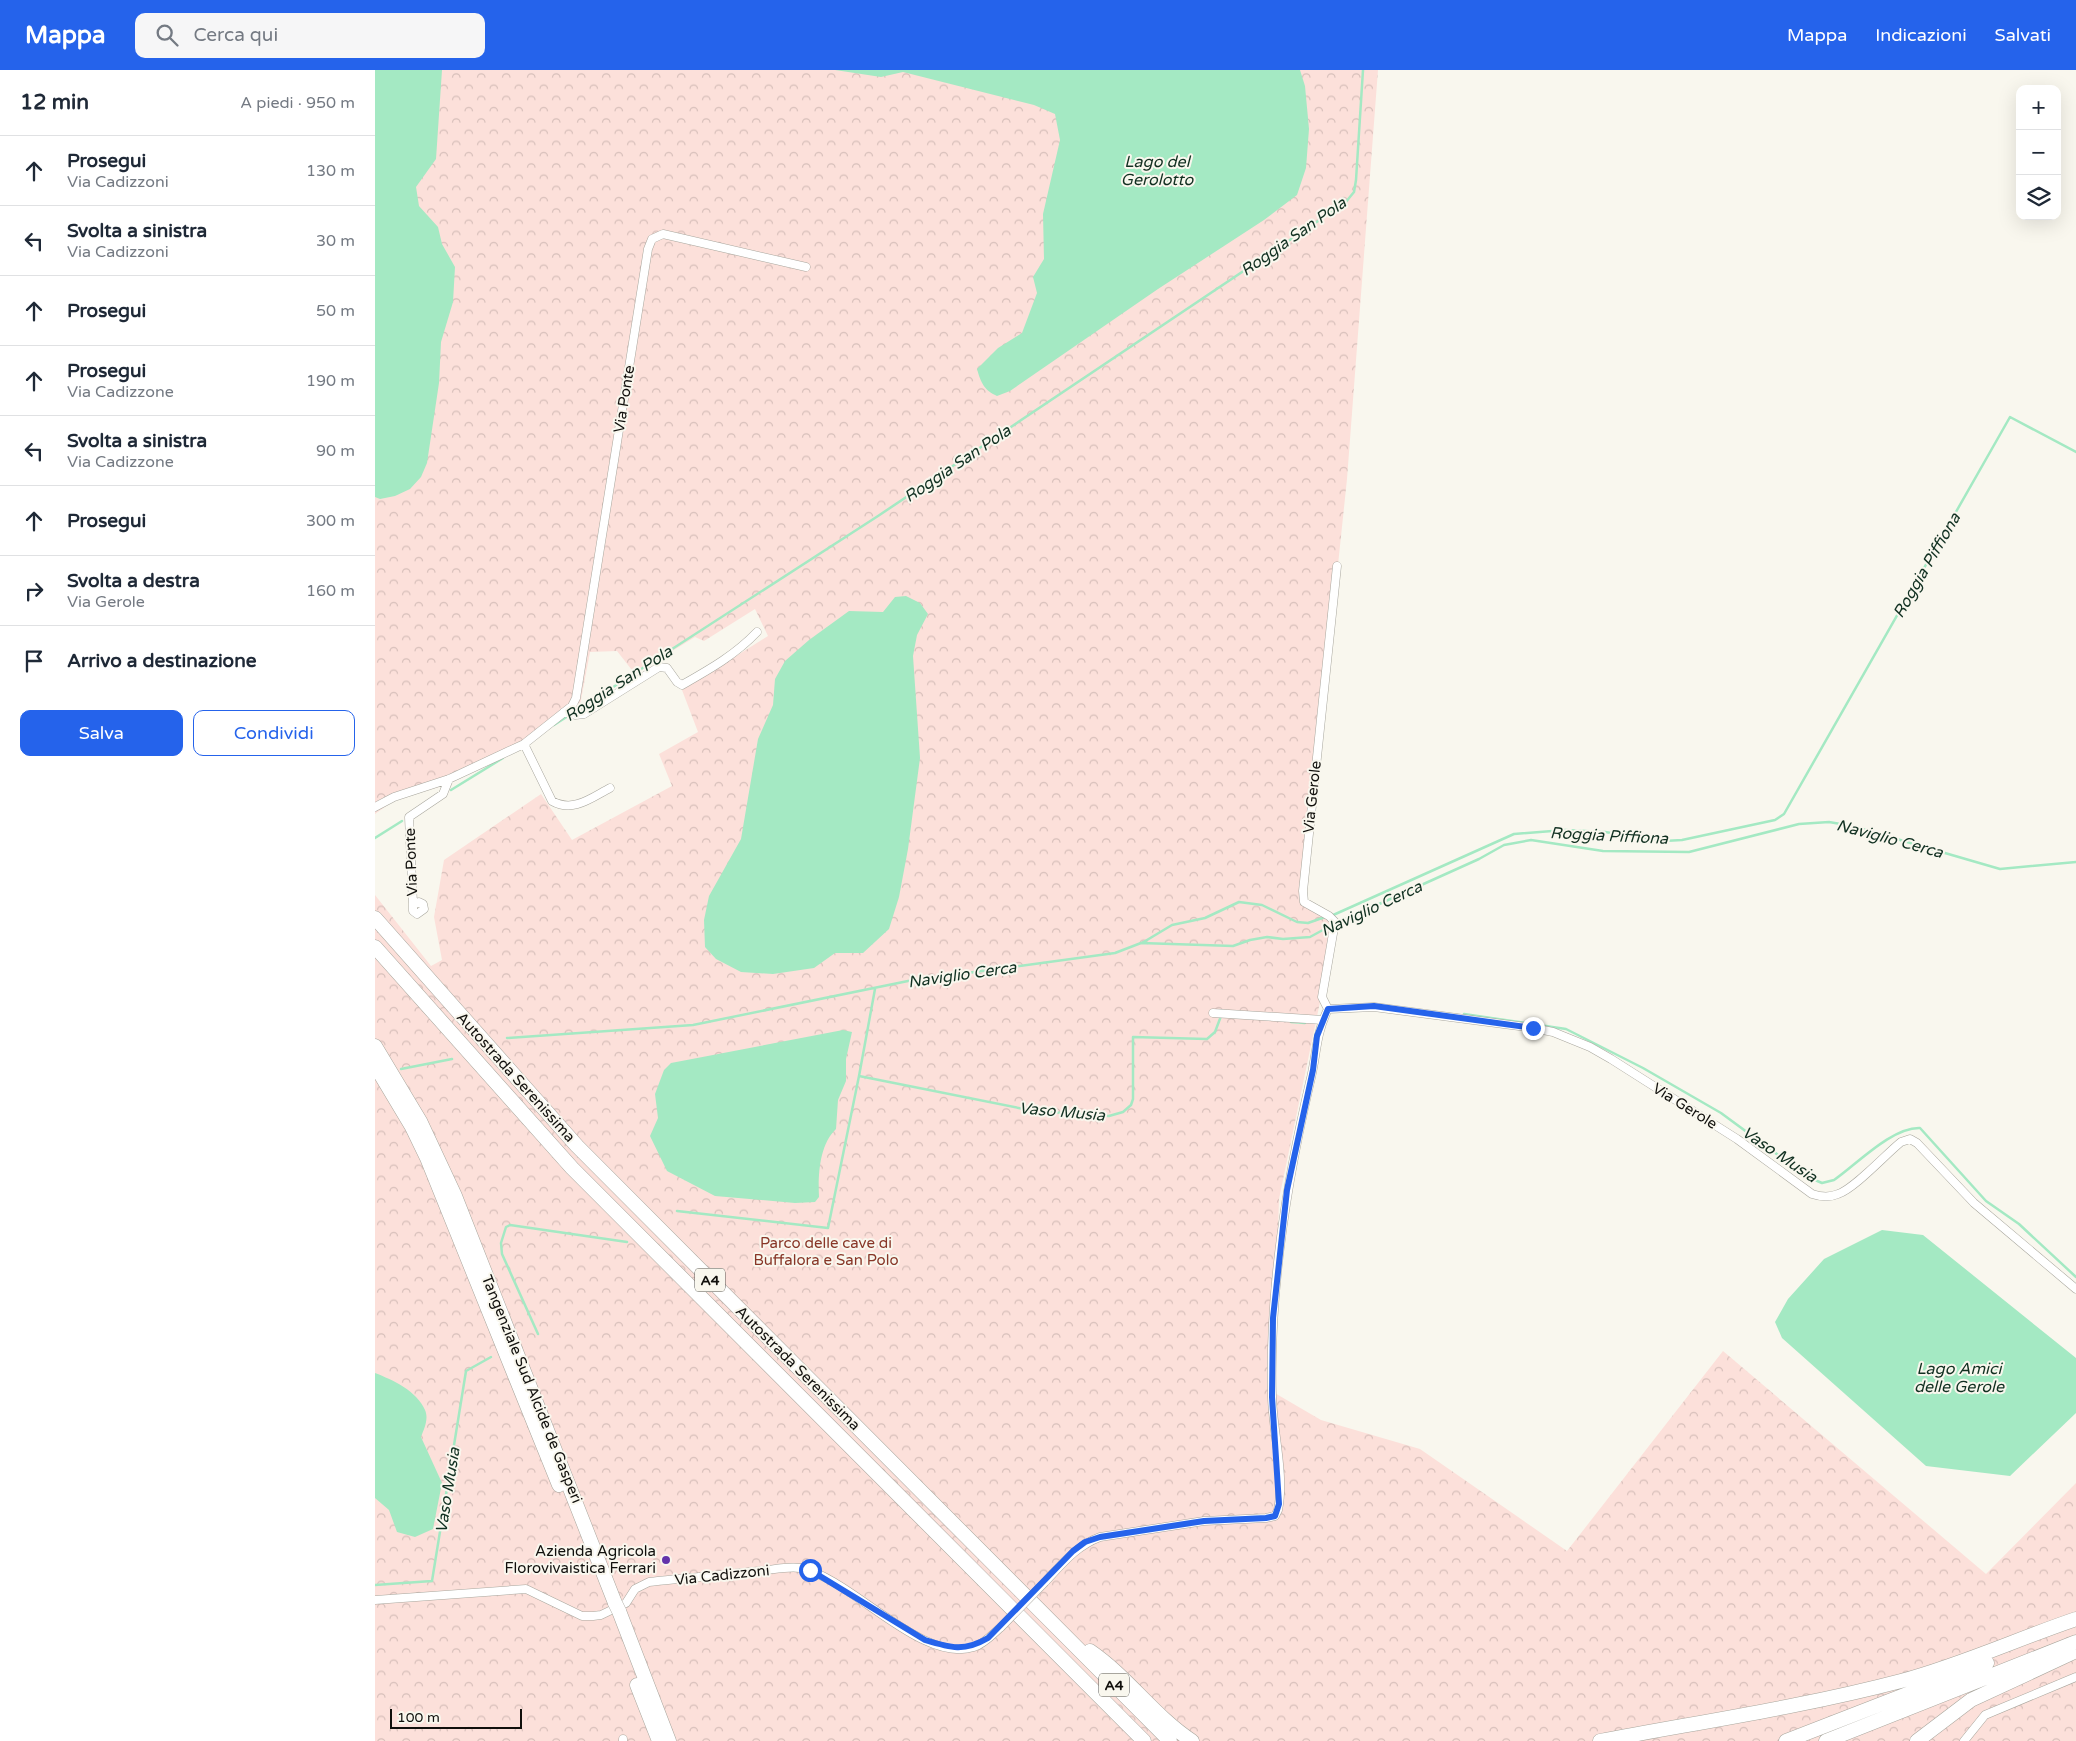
<!DOCTYPE html>
<html lang="it">
<meta charset="utf-8">
<style>
:root{--surface:#fff;--page:#f6f6f7;--text:#1f2937;--muted:#747a83;--line:#e0e1e3;--accent:#2563eb}
body{margin:0;font-family:"Varela Round",sans-serif;background:var(--page);color:var(--text)}
.controls{position:absolute;right:15px;top:15px;display:grid;overflow:hidden;border-radius:10px;box-shadow:0 5px 20px #0002}
.controls button{width:45px;height:45px;display:grid;place-items:center;padding:0;border:0;border-bottom:1px solid var(--line);background:var(--surface);color:var(--text);font:25px sans-serif}
.scale{position:absolute;left:15px;bottom:12px;width:132px;box-sizing:border-box;padding-left:5px;border:2px solid #11100d;border-top:0;font-size:14px;line-height:18px;white-space:nowrap;color:#11100d;-webkit-text-stroke:4px #f9f7ee;paint-order:stroke}
.stop{position:absolute;width:15px;height:15px;margin:-11px;border:4px solid #2563eb;border-radius:50%;background:#fff}
.stop.end{background:#2563eb;border-color:#fff;box-shadow:0 1px 5px #0008}
.list{margin:0;padding:0;list-style:none}
h2{display:flex;justify-content:space-between;align-items:center;height:65px;margin:0;padding:0 20px;font-size:21px}
h2 small{font-size:16px;font-weight:400;color:var(--muted)}
.list li{display:grid;grid-template-columns:32px 1fr auto;gap:15px;align-items:center;box-sizing:border-box;height:70px;padding:0 20px;border-top:1px solid var(--line)}
.list b{display:block;font-size:19px;white-space:nowrap}
.list p{margin:0;font-size:16px;white-space:nowrap;color:var(--muted)}
.list em{font-size:16px;font-style:normal;color:var(--muted)}
.actions{display:flex;gap:10px;padding:15px 20px}
.actions a{flex:1;padding:11px 0;border:1px solid var(--accent);border-radius:10px;text-align:center;font-size:18px;color:var(--accent)}
.actions .main{background:var(--accent);color:#fff}
.icon{flex:none;width:28px;height:28px;fill:none;stroke:currentColor;stroke-width:2;stroke-linecap:round;stroke-linejoin:round}
.map{position:relative;flex:none;width:1701px;height:1671px;overflow:hidden}
header{display:flex;align-items:center;gap:30px;box-sizing:border-box;height:70px;padding:0 25px;background:var(--accent);color:#fff}
header strong{font-size:24px}
nav{display:flex;gap:28px;margin-inline-start:auto;font-size:18px}
.search{width:350px;height:45px;background:var(--page);display:flex;align-items:center;gap:12px;box-sizing:border-box;padding:0 18px;border-radius:10px;color:var(--muted);font-size:19px}
main{display:flex}
aside{flex:1;background:var(--surface)}
.map>svg:first-child{display:block}
.park{fill:url(#park-crowns)}
.water{fill:#a4e9c3}
.lines{fill:none;stroke-linecap:round;stroke-linejoin:round}
.stream{stroke:#a4e9c3;stroke-width:2.5}
.street-casing{stroke:#a8a69d;stroke-width:9}
.highway-casing{stroke:#a8a69d;stroke-width:15}
.street{stroke:#fff;stroke-width:8}
.highway{stroke:#fff;stroke-width:14}
.street-bridge-casing{stroke:#a8a69d;stroke-width:9;stroke-linecap:butt}
.highway-bridge-casing{stroke:#a8a69d;stroke-width:15;stroke-linecap:butt}
.street-bridge{stroke:#fff;stroke-width:8}
.highway-bridge{stroke:#fff;stroke-width:14}
.route{stroke:#2563eb;stroke-width:6}
.poi-dot{fill:#6333ab;stroke:#f9f7ee;stroke-width:2}
.labels{text-anchor:middle;stroke-width:4;stroke-linejoin:round;paint-order:stroke}
.shield{fill:#f9f7ee;stroke:#575550;stroke-width:1}
.shield-label{font-size:14px;font-weight:bold;fill:#11100d}
.street-label{font-size:15px;fill:#11100d;stroke:#f9f7ee}
.park-label{font-size:15px;fill:#883627;stroke:#f9f7ee}
.poi-label{font-size:15px;fill:#11100d;stroke:#f9f7ee;text-anchor:end}
.water-label{font-size:16px;font-style:italic;fill:#113021;stroke:#f9f7ee}
</style>
<header>
<strong>Mappa</strong>
<div class="search"><svg class="icon" aria-label="search" viewBox="0 0 24 24"><circle cx="10" cy="10" r="6"/><path d="M15 15l6 6"/></svg>Cerca qui</div>
<nav><a>Mappa</a><a>Indicazioni</a><a>Salvati</a></nav>
</header>
<main>
<aside>
<h2>12 min<small>A piedi · 950 m</small></h2>
<ul class="list">
<li><svg class="icon" aria-label="ahead" viewBox="0 0 24 24"><path d="M12 20V5M6 11l6-6 6 6"/></svg><div><b>Prosegui</b><p>Via Cadizzoni</p></div><em>130 m</em></li>
<li><svg class="icon" aria-label="left" viewBox="0 0 24 24"><path d="M17 20v-9H6M10 6l-5 5 5 5"/></svg><div><b>Svolta a sinistra</b><p>Via Cadizzoni</p></div><em>30 m</em></li>
<li><svg class="icon" aria-label="ahead" viewBox="0 0 24 24"><path d="M12 20V5M6 11l6-6 6 6"/></svg><div><b>Prosegui</b></div><em>50 m</em></li>
<li><svg class="icon" aria-label="ahead" viewBox="0 0 24 24"><path d="M12 20V5M6 11l6-6 6 6"/></svg><div><b>Prosegui</b><p>Via Cadizzone</p></div><em>190 m</em></li>
<li><svg class="icon" aria-label="left" viewBox="0 0 24 24"><path d="M17 20v-9H6M10 6l-5 5 5 5"/></svg><div><b>Svolta a sinistra</b><p>Via Cadizzone</p></div><em>90 m</em></li>
<li><svg class="icon" aria-label="ahead" viewBox="0 0 24 24"><path d="M12 20V5M6 11l6-6 6 6"/></svg><div><b>Prosegui</b></div><em>300 m</em></li>
<li><svg class="icon" aria-label="right" viewBox="0 0 24 24"><path d="M7 20v-9h11M14 6l5 5-5 5"/></svg><div><b>Svolta a destra</b><p>Via Gerole</p></div><em>160 m</em></li>
<li><svg class="icon" aria-label="arrive" viewBox="0 0 24 24"><path d="M6 21V4h12l-3 4 3 4H6"/></svg><div><b>Arrivo a destinazione</b></div></li>
</ul>
<div class="actions"><a class="main">Salva</a><a>Condividi</a></div>
</aside>
<div class="map">
<svg width="1701" height="1671" viewBox="0 0 1701 1671">
<defs>
<pattern id="park-crowns" width="20" height="18" patternUnits="userSpaceOnUse" patternTransform="scale(1.25)"><rect width="20" height="18" fill="#fce0da"/><path d="M2 6a3 3 0 1 1 6 0M12 15a3 3 0 1 1 6 0" fill="none" stroke="#d7bfba"/></pattern>
</defs>
<rect width="100%" height="100%" fill="#f9f7ee"/>
<path class="park" d="M0 0H1003L972 409 939 724 931 833 958 849 960 860 904 1129 898 1322 946 1350 1045 1379 1192 1481 1348 1281 1611 1504 1701 1413V1671H0V825L56 896 67 890 59 847 69 790 166 724 197 770 297 716 284 684 323 662 307 620 393 566 380 539 329 571 320 567 260 604 242 581 215 582 205 635 154 674 64 717 21 729 0 744Z"/>
<path class="water" d="M0 0H67L61 89 41 117 44 136 63 157 67 174 80 197 78 232 66 272 64 313 52 393 46 407 35 419 20 426 5 429 0 427Z
M460 0H925L930 16 934 59 931 98 922 125 889 150 783 219 635 321 622 326C609 320 606 313 602 299L623 278 647 263 662 223 658 207 669 189 668 144 685 70 680 44 659 35 528 2 506 7Z
M531 526 545 533 553 544 542 565 538 586 545 688 533 779 524 827 514 859 488 883H460L439 898 398 904 366 902 341 889 330 877 329 850 334 826 366 769 383 669 398 635 400 609 410 591 434 570 474 541 508 542 520 527Z
M468 960 477 962 471 989V1011L463 1030 461 1059C444 1075 443 1106 444 1127L440 1132 420 1133 340 1126 292 1101 275 1066 283 1048 280 1024 289 1000 296 993Z
M1507 1160 1548 1165 1701 1288V1343L1635 1406 1551 1396 1407 1268 1400 1252 1413 1229 1449 1189Z
M0 1303C18 1310 42 1321 50 1340 54 1349 49 1359 46 1367L67 1413 58 1459 40 1467 22 1462 14 1440 0 1428Z"/>
<g class="lines">
<path class="stream" d="M198 643 503 446 970 133 979 122 981 110 988 0
M179 655 193 646
M76 720 128 688
M0 768 27 751
M956 846 1139 764 1190 760 1230 762 1289 771 1307 770 1400 750 1409 744 1635 347 1701 382
M962 853 1104 789 1129 775 1156 770 1228 781 1314 782 1424 754 1454 752 1477 756 1625 799 1701 792
M767 873 797 855 830 848 864 832 887 835 922 852 933 853 950 847
M1089 944 1191 959 1268 998 1346 1043 1433 1107 1447 1113 1459 1110C1482 1094 1517 1057 1545 1058L1611 1131 1644 1154 1701 1207
M916 952 930 953
M132 968 318 955 533 911 740 883 766 873 858 876 875 870 892 867 908 869 935 867 957 855
M26 999 77 989
M484 1006 500 919
M302 1141 453 1158 484 1006 659 1041 734 1046 748 1042 756 1035 758 1029V967L832 969 840 962 846 946
M163 1264 127 1184 126 1173 131 1157 135 1155 252 1172
M0 1515 57 1511 91 1301 116 1287"/>
<defs>
<path id="street" d="M189 642 200 645 209 644 284 597 292 598 302 612 307 615C335 599 360 585 382 562
M149 674 177 731C198 743 216 728 235 718
M0 737 19 727 74 709 149 674 197 636 201 628 273 179 277 169 288 164 431 197
M38 834 44 832 48 834 49 839 42 844 38 841V834L34 747 68 724 74 709
M953 939 947 927 960 852 954 846 929 832 928 821 962 496
M838 943 948 950
M670 1512C687 1494 701 1476 725 1467L829 1451 891 1448 900 1446 903 1440C910 1406 898 1362 897 1327 894 1221 911 1115 935 1012 942 985 940 966 953 939L999 937 1158 958 1178 962 1215 977 1236 989 1362 1069 1437 1124C1446 1127 1454 1128 1463 1124 1479 1119 1511 1084 1526 1072L1535 1069 1542 1073 1599 1133 1701 1219
M0 1530 151 1519 207 1546H218L226 1545 251 1533 260 1519 274 1512C310 1508 347 1505 384 1501 397 1500 413 1496 425 1498 477 1508 545 1594 599 1577 609 1574 618 1564 626 1557
M248 1669V1671
M1589 1671 1610 1645 1701 1607"/>
<path id="highway" d="M0 848 202 1076 795 1671
M0 877 197 1098 769 1671
M0 976 45 1051 80 1126 240 1533
M0 995 37 1057 52 1088 184 1415
M244 1541 294 1671
M715 1581C753 1607 779 1646 817 1671
M262 1615 284 1671
M1225 1671C1325 1652 1427 1637 1526 1611 1586 1595 1642 1569 1701 1549
M1411 1671 1612 1593
M1451 1671 1701 1572
M1542 1671 1596 1630 1697 1583"/>
</defs>
<use href="#street" class="street-casing"/>
<use href="#highway" class="highway-casing"/>
<use href="#street" class="street"/>
<use href="#highway" class="highway"/>
<defs>
<path id="street-bridge" d="M626 1557 670 1512"/>
<path id="highway-bridge" d="M240 1533 244 1541"/>
</defs>
<use href="#street-bridge" class="street-bridge-casing"/>
<use href="#highway-bridge" class="highway-bridge-casing"/>
<use href="#street-bridge" class="street-bridge"/>
<use href="#highway-bridge" class="highway-bridge"/>
</g>
<g class="lines">
<path class="route" d="M435 1500 550 1570C576 1578 589 1582 613 1568L698 1481 710 1472 725 1467 829 1451 891 1448 900 1446 904 1434 897 1327 898 1248 912 1120 938 1000 942 966 953 939 999 936 1158 958"/>
</g>
<circle class="poi-dot" cx="291" cy="1490" r="5"/>
<g class="labels">
<g class="shield">
<rect x="320" y="1198.5" width="30" height="23" rx="4"/>
<rect x="724" y="1603.5" width="30" height="23" rx="4"/>
</g>
<g class="shield-label">
<text x="335" y="1215">A4</text>
<text x="739" y="1620">A4</text>
</g>
<g class="street-label">
<text transform="translate(249 329) rotate(-81)" y="5">Via Ponte</text>
<text transform="translate(937 727) rotate(-84)" y="5">Via Gerole</text>
<text transform="translate(36 792) rotate(-92)" y="5">Via Ponte</text>
<text transform="translate(141 1007) rotate(48)" y="5">Autostrada Serenissima</text>
<text transform="translate(1310 1036) rotate(32)" y="5">Via Gerole</text>
<text transform="translate(423 1298) rotate(45)" y="5">Autostrada Serenissima</text>
<text transform="translate(157 1319) rotate(68)" y="5">Tangenziale Sud Alcide de Gasperi</text>
<text transform="translate(347 1505) rotate(-6)" y="5">Via Cadizzoni</text>
</g>
<g class="park-label">
<text x="451" y="1178">Parco delle cave di<tspan x="451" dy="17">Buffalora e San Polo</tspan></text>
</g>
<g class="poi-label">
<text x="281" y="1486">Azienda Agricola<tspan x="281" dy="17">Florovivaistica Ferrari</tspan></text>
</g>
<g class="water-label">
<text x="782" y="97">Lago del<tspan x="782" dy="18">Gerolotto</tspan></text>
<text transform="translate(918 166) rotate(-35)" y="6">Roggia San Pola</text>
<text transform="translate(582 393) rotate(-34)" y="6">Roggia San Pola</text>
<text transform="translate(1551 495) rotate(-60)" y="6">Roggia Piffiona</text>
<text transform="translate(243 613) rotate(-33)" y="6">Roggia San Pola</text>
<text transform="translate(1234 765) rotate(3)" y="6">Roggia Piffiona</text>
<text transform="translate(1515 768) rotate(15)" y="6">Naviglio Cerca</text>
<text transform="translate(996 838) rotate(-25)" y="6">Naviglio Cerca</text>
<text transform="translate(587 904) rotate(-8)" y="6">Naviglio Cerca</text>
<text transform="translate(687 1041) rotate(5)" y="6">Vaso Musia</text>
<text transform="translate(1405 1084) rotate(34)" y="6">Vaso Musia</text>
<text x="1584" y="1304">Lago Amici<tspan x="1584" dy="18">delle Gerole</tspan></text>
<text transform="translate(72 1420) rotate(-81)" y="6">Vaso Musia</text>
</g>
</g>
</svg>
<div class="controls">
<button>+</button>
<button>−</button>
<button><svg class="icon" aria-label="layers" viewBox="0 0 24 24"><path d="M12 4l9 5-9 5-9-5zM3 14l9 5 9-5"/></svg></button>
</div>
<div class="scale">100 m</div>
<div class="stop" style="left:435px;top:1500px"></div>
<div class="stop end" style="left:1158px;top:958px"></div>
</div>
</main>
